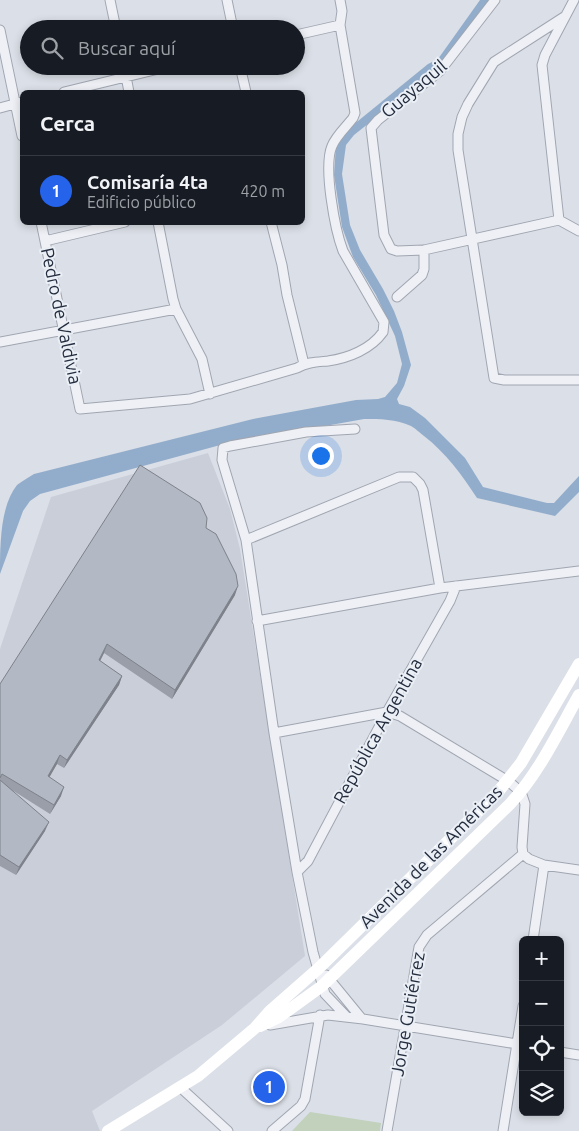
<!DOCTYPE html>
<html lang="es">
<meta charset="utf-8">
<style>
:root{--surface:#171b24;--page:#242831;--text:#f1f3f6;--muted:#9ea1a6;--line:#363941;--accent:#2563eb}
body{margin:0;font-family:Ubuntu,sans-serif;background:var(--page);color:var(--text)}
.controls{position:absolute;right:15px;bottom:15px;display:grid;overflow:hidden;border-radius:8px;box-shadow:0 2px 8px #0003}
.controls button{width:45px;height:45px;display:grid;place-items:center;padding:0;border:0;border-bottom:1px solid var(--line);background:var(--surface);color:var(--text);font:25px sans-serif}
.you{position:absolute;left:320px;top:455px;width:18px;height:18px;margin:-12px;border:4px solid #fff;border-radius:50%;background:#1a73e8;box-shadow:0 0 0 8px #1a73e833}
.badge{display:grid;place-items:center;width:32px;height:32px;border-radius:50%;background:var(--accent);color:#fff;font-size:16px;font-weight:700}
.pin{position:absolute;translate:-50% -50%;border:2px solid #fff;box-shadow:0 1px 5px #0006}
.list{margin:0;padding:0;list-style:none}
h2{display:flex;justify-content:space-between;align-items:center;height:65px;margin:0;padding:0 20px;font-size:21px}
h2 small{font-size:16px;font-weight:400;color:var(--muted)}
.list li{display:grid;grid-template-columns:32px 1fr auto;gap:15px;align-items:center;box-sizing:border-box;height:70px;padding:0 20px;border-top:1px solid var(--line)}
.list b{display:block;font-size:19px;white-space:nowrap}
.list p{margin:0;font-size:16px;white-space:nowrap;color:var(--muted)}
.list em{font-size:16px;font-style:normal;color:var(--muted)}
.icon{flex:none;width:28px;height:28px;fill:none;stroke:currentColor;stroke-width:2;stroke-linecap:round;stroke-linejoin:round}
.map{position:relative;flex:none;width:579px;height:1131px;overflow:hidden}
.search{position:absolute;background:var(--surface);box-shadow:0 2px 8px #0003;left:20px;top:20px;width:285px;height:55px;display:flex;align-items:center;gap:12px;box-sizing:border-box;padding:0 18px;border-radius:28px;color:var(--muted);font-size:19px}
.panel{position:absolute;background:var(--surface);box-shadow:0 2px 8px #0003;left:20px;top:90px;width:285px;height:135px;border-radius:8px}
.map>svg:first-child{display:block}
.built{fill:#c9ced9}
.green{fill:#c1d1bb}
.water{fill:#92adcb}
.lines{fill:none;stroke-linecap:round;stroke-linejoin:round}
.minor-casing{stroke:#a0a6b1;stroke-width:11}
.minor{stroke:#eef0f5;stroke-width:9}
.secondary{stroke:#fff;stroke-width:12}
.wall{fill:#999ea9}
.shaded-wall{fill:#7d8189}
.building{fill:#b2b8c4;stroke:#7d8189}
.labels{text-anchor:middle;stroke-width:4;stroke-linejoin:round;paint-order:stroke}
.street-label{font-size:18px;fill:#242d3e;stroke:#eaeef5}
</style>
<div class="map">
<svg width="579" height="1131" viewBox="0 0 579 1131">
<rect width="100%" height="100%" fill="#dbdfe7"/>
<path class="built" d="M208 453 230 509 240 549 305 956 222 1025 92 1111 100 1131H0V649L51 497Z"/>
<path class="green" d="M310 1112 381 1123 380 1131H292Z"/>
<path class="water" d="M480 0H489L442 65 354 135 346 145 342 174 350 225 360 250 383 289 394 311 402 332 411 365 404 386 397 399 399 404 410 407 425 418 465 458 483 487 547 503H554L579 476V492L555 516 477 498C462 475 446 453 424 436 420 433 415 428 411 426 396 419 380 419 364 419L224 444 40 494 30 501 23 511 0 574C0 546 0 506 17 485 22 481 28 478 34 474L253 419 356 400 378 399 385 397 397 383 402 364 395 336 376 295 353 257 342 227 334 175 336 145 345 131 358 121 428 64 438 59Z"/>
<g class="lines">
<defs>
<path id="minor" d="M110 0 116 29
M227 0 233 29
M495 0 440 71 378 120 371 128 384 235 391 249 397 251 424 250 559 220 542 65 545 55 574 0
M564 17 494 62 468 104 462 117 458 134V150L494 378 504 380H579
M0 30 22 136
M296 35 340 25
M124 66 129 92
M240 66 246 92
M64 92 171 66
M0 108 22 102
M559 220 579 231
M41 222 80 409 190 399 297 368C307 362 317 362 328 361 349 358 371 349 383 332L384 322 343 251C335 230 323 167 332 146 336 136 346 127 353 118L355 113 340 25 342 11 340 0
M158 222 173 299 176 309 202 359 210 394
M271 222 282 265 287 295 304 364
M45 241 125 222
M397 297 422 275 424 269V250
M0 342 176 309
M246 540 399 477H413L420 484 423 490 440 588
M257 621 440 588 579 571
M274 733 387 712 400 716 508 781 521 792 525 804 522 847 523 854 529 859 544 865 533 940
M544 865 579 870
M297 872 308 861 387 712 450 601 456 586
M326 975 362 1019
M346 1016 325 994 313 952 297 872 274 733 246 540 222 460 223 448 230 446 306 432 355 429
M270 1025 328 1015 363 1019 523 1045
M560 1052 579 1055
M181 1088 228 1131
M272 1131 301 1106 305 1099 320 1015
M387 1131 419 947 427 935 523 854
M503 1131 523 1006"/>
</defs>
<use href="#minor" class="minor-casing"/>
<use href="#minor" class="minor"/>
<path class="secondary" d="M260 1026 279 1017 322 986 510 804C539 773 558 732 579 695
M108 1131 198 1076 255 1028 270 1011 319 968 498 792 521 763 579 664"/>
</g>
<path class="wall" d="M206 528 235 595 172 699 104 653 100 661 122 676 119 685 64 768 57 764 49 777 61 796 50 814 12 790 45 831 16 875 0 866V684Z"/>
<path class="shaded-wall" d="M238 586 235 595 172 699 175 690Z
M107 644 104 653 96 669 99 660Z
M122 676 119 685 64 768 67 760Z
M60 755 57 764 45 785 48 776Z
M64 787 61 796 50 814 54 805Z
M49 822 45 831 16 875 19 867Z"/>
<path class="building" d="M140 465 200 503 207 518 206 528 216 534 236 574 238 586 175 690 107 644 99 660 122 676 67 760 60 755 48 776 64 787 54 805 2 774 0 778V684Z
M0 780 49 822 19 867 0 855Z"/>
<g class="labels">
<g class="street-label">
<text transform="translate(414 89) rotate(-40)" y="6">Guayaquil</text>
<text transform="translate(61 316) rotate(78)" y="6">Pedro de Valdivia</text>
<text transform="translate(378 731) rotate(-61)" y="6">República Argentina</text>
<text transform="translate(431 857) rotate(-45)" y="6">Avenida de las Américas</text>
<text transform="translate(408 1014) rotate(-80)" y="6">Jorge Gutiérrez</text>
</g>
</g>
</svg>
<div class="controls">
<button>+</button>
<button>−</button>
<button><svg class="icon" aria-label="locate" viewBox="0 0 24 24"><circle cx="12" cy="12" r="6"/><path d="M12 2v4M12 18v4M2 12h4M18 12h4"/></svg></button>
<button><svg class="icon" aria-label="layers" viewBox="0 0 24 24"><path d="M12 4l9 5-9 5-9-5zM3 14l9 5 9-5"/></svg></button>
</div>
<div class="you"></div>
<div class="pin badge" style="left:269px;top:1087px">1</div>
<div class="search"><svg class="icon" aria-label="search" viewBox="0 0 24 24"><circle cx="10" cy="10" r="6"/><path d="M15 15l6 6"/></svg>Buscar aquí</div>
<section class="panel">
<h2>Cerca<small></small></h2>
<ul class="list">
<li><span class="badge">1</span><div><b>Comisaría 4ta</b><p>Edificio público</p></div><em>420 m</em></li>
</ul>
</section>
</div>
